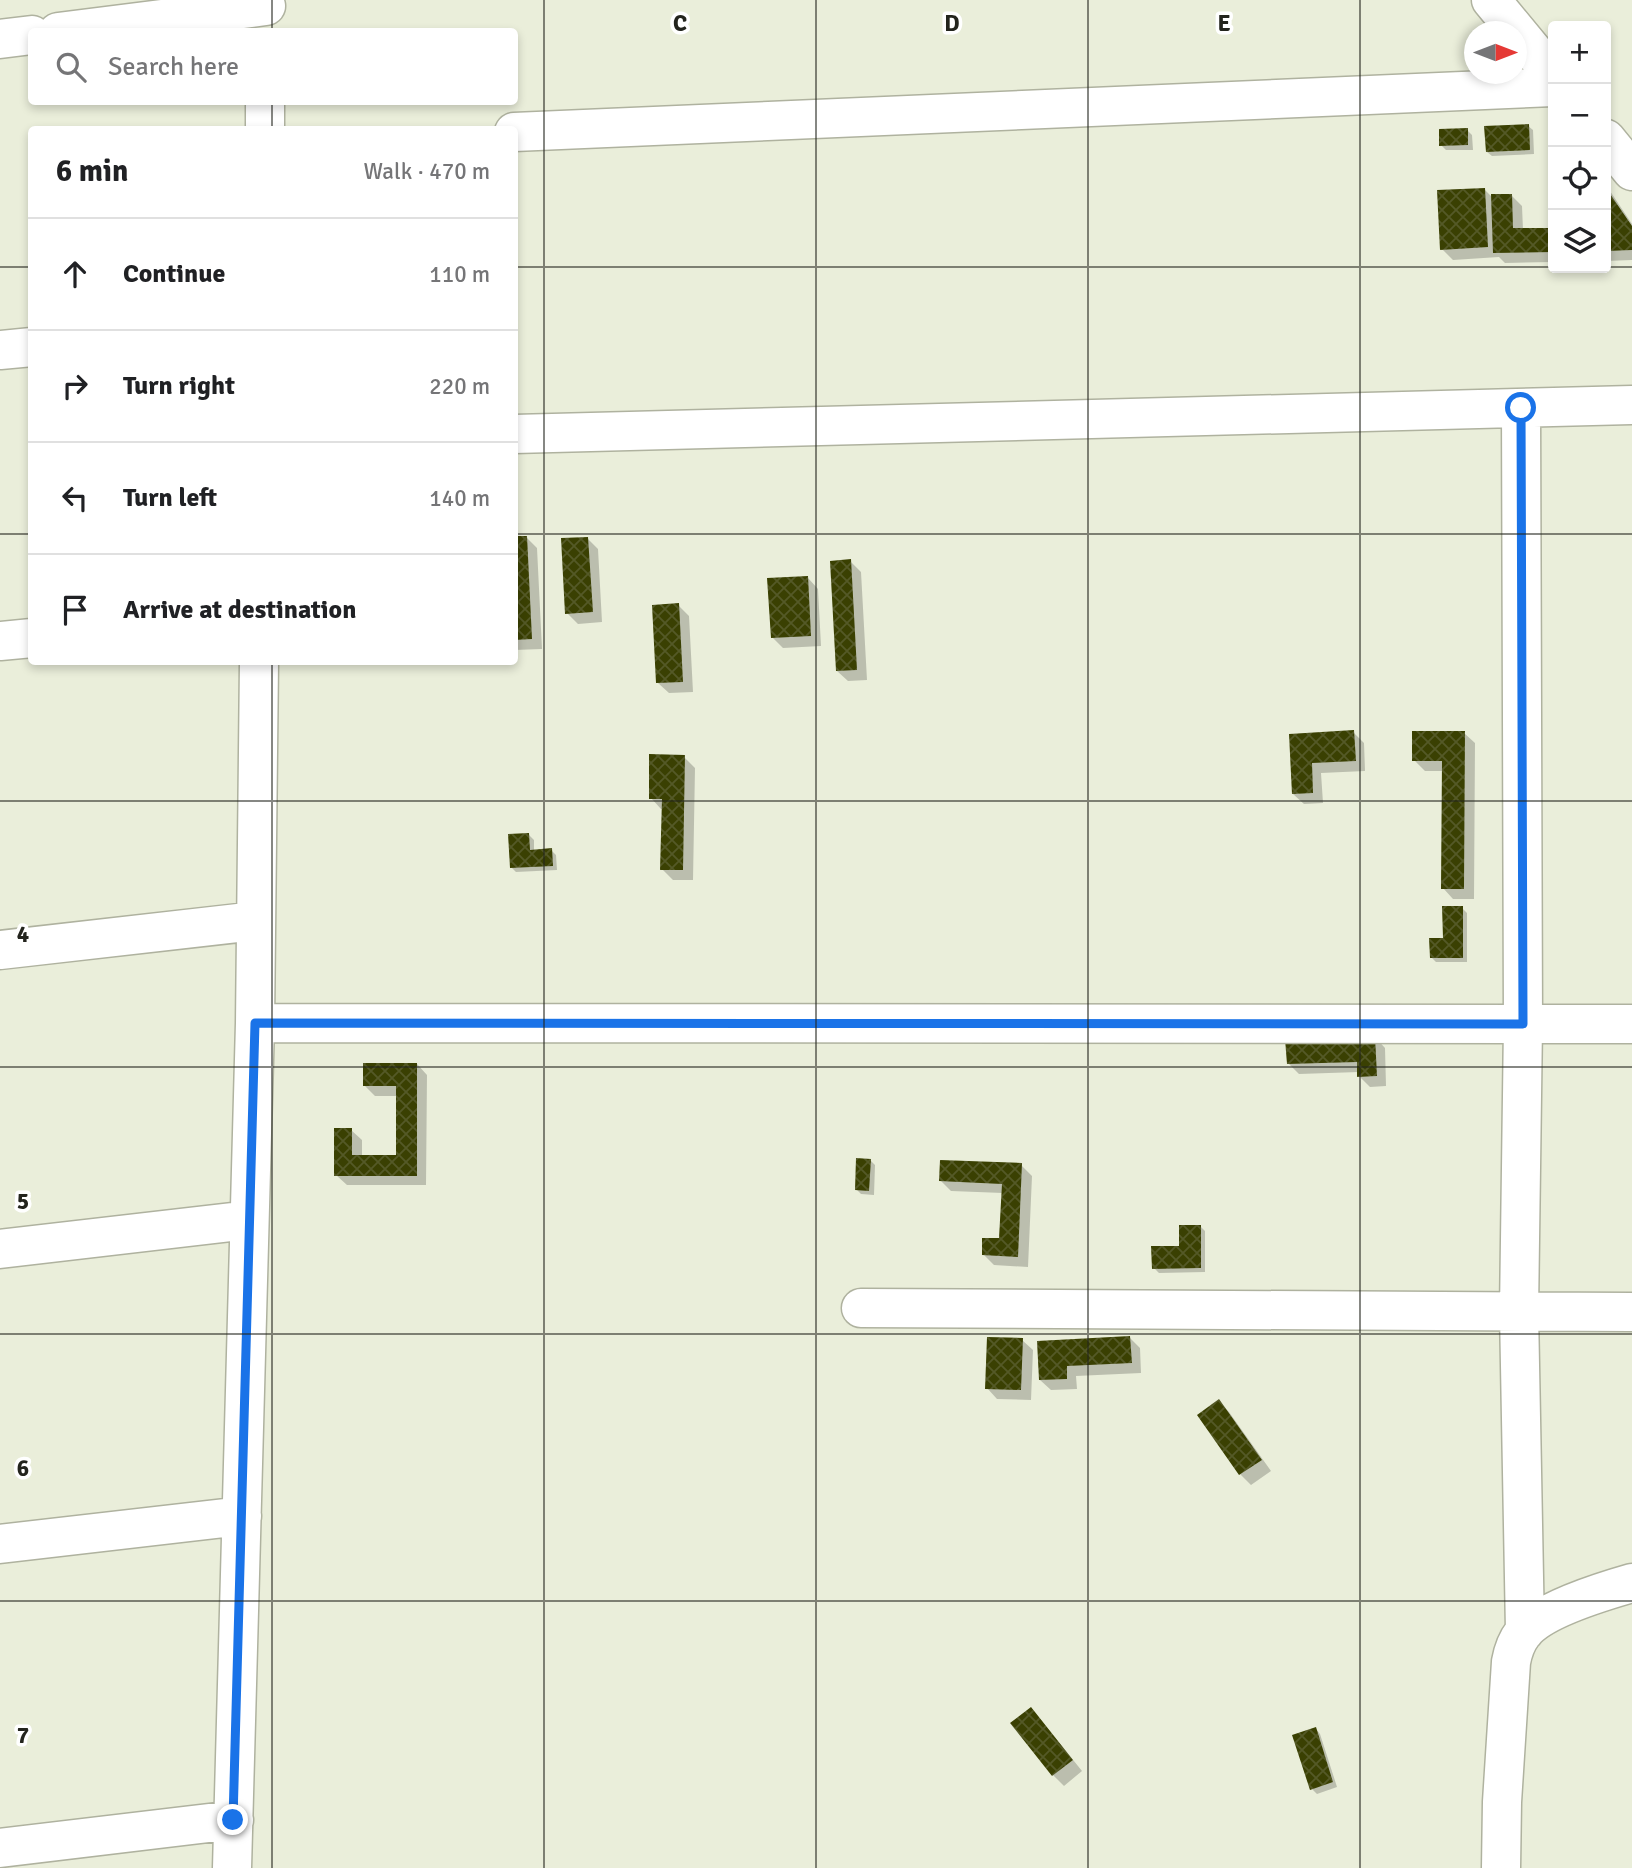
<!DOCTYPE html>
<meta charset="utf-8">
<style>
:root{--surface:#fff;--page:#f2f2f2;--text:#202124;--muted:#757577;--line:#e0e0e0}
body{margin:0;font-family:Signika,sans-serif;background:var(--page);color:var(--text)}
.controls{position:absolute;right:21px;top:21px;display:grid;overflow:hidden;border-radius:7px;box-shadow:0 4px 10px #0003}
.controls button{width:63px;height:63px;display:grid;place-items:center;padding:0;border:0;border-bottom:2px solid var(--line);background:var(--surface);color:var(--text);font:35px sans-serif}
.compass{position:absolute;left:1464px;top:21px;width:63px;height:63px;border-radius:50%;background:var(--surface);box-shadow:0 4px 10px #0003;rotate:90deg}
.stop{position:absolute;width:21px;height:21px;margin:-16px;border:5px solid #1a73e8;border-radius:50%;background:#fff}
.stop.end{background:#1a73e8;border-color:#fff;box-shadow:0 2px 7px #0008}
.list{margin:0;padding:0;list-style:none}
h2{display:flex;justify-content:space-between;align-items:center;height:91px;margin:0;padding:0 28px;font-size:30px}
h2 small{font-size:23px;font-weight:400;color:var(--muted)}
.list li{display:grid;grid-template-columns:46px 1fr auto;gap:21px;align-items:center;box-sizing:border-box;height:112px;padding:0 28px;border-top:2px solid var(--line)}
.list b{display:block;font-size:26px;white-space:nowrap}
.list em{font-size:23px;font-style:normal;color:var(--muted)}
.icon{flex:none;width:38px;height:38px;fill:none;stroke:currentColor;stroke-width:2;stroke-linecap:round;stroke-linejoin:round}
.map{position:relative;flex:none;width:1632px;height:1868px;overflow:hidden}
.search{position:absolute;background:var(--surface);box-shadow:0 4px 10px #0003;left:28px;top:28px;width:490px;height:77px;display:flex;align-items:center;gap:18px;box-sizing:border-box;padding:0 24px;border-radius:7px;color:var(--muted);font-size:26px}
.panel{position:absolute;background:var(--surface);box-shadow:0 4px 10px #0003;left:28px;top:126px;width:490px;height:539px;border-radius:7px}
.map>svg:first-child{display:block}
.shadow{fill:#0003}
.building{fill:url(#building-cross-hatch)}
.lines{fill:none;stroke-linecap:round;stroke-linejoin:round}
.minor-casing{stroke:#afb29f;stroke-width:41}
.minor{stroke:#fff;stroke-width:38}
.route{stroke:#1a73e8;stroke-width:9}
.grid{fill:none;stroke:#23241d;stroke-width:2;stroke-opacity:0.55}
.grid-label{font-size:23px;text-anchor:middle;font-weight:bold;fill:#23241d;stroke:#fff;stroke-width:7;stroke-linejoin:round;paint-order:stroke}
</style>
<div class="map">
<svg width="1632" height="1868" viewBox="0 0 1632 1868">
<defs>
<pattern id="building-cross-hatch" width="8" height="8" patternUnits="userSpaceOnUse" patternTransform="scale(1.75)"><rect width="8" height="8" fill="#3a4002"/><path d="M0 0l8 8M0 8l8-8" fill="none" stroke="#545927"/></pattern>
</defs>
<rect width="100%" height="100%" fill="#eaeeda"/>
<path class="shadow" d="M1528 126 1533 130 1534 154 1492 156 1487 152Z
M1467 130 1472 135 1473 150H1446L1441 145Z
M1606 185 1632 224V260L1606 261V229L1610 228 1606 222Z
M1484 189 1493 198 1512 196 1522 206 1523 230 1553 229V262L1505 263 1499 257 1453 260 1442 249Z
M526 537 537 548 542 649 514 650V538Z
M587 538 598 549 602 622 578 624 567 613Z
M850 561 861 572 867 680 848 681 837 671Z
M808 578 818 589 821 646 783 648 772 637Z
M678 605 689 616 693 692 669 693 658 683Z
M1353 732 1364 743 1365 771 1321 773 1323 803 1304 804 1293 794 1290 735Z
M1464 733 1475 743 1474 899H1453L1443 888V771H1425L1414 760Z
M684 757 695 768 693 880H673L662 869 664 809H661L651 798Z
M529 835 534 840V851L551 850 556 855 557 870 516 872 511 867Z
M1462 908 1467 913V962H1436L1431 957 1445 940Z
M1375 1037 1385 1048 1386 1086 1370 1087 1359 1076V1072L1299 1074 1288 1063Z
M417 1064 427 1075 426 1185H347L336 1175 351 1130 362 1140V1157H397L398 1096H375L365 1086Z
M870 1160 875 1165 874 1195 861 1194 857 1190Z
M1021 1165 1032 1176 1028 1267 994 1265 984 1255 1001 1240 1003 1193 951 1191 941 1181Z
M1200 1226 1205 1231V1272L1159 1273 1154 1268 1181 1247Z
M1130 1338 1140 1348 1141 1373 1076 1376 1077 1389 1051 1390 1040 1380 1038 1342Z
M1022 1340 1033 1350 1031 1400 997 1399 987 1388Z
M1219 1401 1229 1412 1271 1471 1251 1485 1240 1474 1199 1415Z
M1031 1709 1041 1720 1082 1771 1064 1786 1053 1775 1013 1723Z
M1316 1729 1320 1734 1337 1787 1317 1794 1312 1789Z"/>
<path class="building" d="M1529 124 1530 150 1486 152 1484 126Z
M1468 128V145L1439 146V129Z
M1485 188 1488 247 1440 250 1437 190Z
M1606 188 1632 226V250L1606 251Z
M1491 194H1512L1513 228H1553V252L1493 253Z
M514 536H527L532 639 514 640Z
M588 537 593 612 565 614 561 538Z
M851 559 857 670 836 671 830 561Z
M808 576 811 636 771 638 767 578Z
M679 603 683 682 656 683 652 605Z
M1354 730 1356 761 1312 763 1313 793 1292 794 1289 734Z
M1412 731H1465L1464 889H1441L1442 761H1412Z
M649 754 685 755 683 870H660L662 799H649Z
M529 833 530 850 552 848 553 866 510 868 508 834Z
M1442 906H1463V958H1430L1429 938H1443Z
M1375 1036 1377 1076 1357 1077V1062L1287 1064 1285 1039Z
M363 1063H417V1176H334V1128H352V1155H396V1086H363Z
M856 1158 871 1159 869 1191 855 1190Z
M940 1160 1022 1163 1018 1257 982 1255V1238H999L1002 1184 939 1181Z
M1179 1225H1201V1268L1152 1269 1151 1246H1179Z
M1130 1336 1132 1363 1067 1366V1379L1039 1380 1037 1341Z
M987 1337 1023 1338 1021 1390 985 1389Z
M1219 1399 1262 1460 1239 1475 1197 1415Z
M1031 1707 1073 1760 1052 1776 1010 1723Z
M1316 1727 1333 1782 1310 1790 1292 1735Z"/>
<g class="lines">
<defs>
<path id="minor" d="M1491 0 1553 75
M58 32 266 6
M0 39 32 35
M265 130V102
M514 132 1553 87
M1606 139 1632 171
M0 350 32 347
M1521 408 1523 1024 1519 1312 1525 1631
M514 434 1632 405
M0 641 32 638
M0 950 256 921
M255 1023 1632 1024
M0 1249 249 1220
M861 1308 1632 1312
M0 1544 242 1516
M0 1848 234 1820
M232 1868 255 1023 259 662
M1501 1868 1502 1802 1511 1662C1513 1651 1516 1642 1523 1633 1541 1610 1604 1591 1632 1583"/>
</defs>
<use href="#minor" class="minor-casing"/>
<use href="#minor" class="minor"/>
</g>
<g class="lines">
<path class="route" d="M233 1820 255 1023 1523 1024 1521 408"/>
</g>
<path class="grid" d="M272 0V32M544 0V1868M816 0V1868M1088 0V1868M1360 0V1868M272 102V130M0 267H32M514 267H1553M1606 267H1632M0 534H32M514 534H1632M272 662V1868M0 801H1632M0 1067H1632M0 1334H1632M0 1601H1632"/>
<g class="grid-label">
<text x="680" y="31">C</text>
<text x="952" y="31">D</text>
<text x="1224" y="31">E</text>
<text x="23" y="942">4</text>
<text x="23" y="1209">5</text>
<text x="23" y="1476">6</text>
<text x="23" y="1743">7</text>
</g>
</svg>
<div class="controls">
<button>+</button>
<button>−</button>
<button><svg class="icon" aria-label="locate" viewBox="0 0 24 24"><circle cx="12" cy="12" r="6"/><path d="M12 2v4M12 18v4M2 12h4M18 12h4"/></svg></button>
<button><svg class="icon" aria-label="layers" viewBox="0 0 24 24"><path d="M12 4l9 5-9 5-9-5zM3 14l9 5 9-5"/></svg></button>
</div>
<svg class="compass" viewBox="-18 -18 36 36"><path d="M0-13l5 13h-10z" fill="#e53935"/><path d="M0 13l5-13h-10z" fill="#757577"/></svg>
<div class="stop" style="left:1521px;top:408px"></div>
<div class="stop end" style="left:233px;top:1820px"></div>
<div class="search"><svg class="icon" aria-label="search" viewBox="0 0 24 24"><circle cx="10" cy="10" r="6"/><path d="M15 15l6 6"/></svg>Search here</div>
<section class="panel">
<h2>6 min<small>Walk · 470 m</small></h2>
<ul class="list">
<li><svg class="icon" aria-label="ahead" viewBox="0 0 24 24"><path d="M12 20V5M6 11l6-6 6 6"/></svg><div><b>Continue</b></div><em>110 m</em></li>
<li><svg class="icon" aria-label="right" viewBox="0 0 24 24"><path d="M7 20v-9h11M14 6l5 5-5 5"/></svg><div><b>Turn right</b></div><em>220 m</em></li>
<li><svg class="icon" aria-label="left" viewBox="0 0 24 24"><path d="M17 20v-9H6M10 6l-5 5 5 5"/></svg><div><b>Turn left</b></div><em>140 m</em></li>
<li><svg class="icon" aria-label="arrive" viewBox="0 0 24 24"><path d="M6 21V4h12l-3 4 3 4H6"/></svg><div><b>Arrive at destination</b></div></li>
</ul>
</section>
</div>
